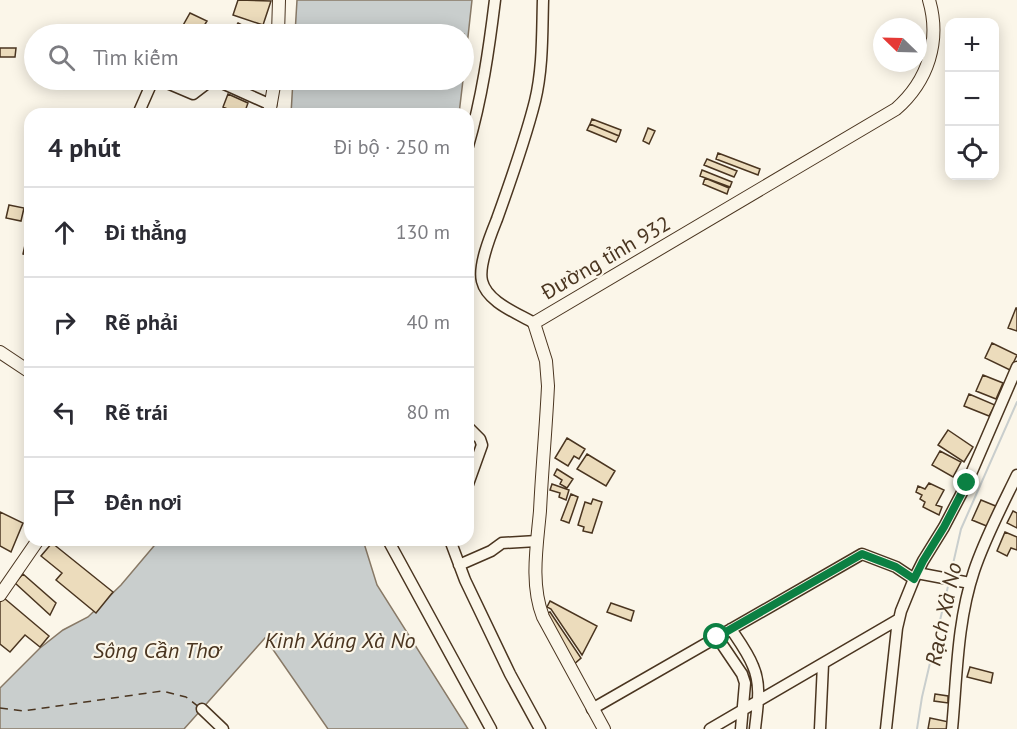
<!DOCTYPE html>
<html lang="vi">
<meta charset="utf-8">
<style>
:root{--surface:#fff;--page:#f7f7f7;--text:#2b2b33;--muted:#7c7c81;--line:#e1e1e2}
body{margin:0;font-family:"PT Sans",sans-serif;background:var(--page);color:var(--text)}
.controls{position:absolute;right:18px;top:18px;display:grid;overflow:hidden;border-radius:12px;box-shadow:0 3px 15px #0003}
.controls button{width:54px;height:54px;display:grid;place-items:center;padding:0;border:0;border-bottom:2px solid var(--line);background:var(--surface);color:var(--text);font:30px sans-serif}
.compass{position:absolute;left:873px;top:18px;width:54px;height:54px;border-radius:50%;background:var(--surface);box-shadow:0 3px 15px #0003;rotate:293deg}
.stop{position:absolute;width:18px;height:18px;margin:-14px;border:4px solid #0b8043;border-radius:50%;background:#fff}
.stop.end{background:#0b8043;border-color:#fff;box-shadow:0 2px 6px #0008}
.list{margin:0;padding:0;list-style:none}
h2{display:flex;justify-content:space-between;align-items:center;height:78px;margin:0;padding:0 24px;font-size:26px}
h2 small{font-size:20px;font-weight:400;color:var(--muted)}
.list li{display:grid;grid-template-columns:39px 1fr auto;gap:18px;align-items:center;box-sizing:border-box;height:90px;padding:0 24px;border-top:2px solid var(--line)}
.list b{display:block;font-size:22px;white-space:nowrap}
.list em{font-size:20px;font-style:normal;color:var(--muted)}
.icon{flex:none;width:33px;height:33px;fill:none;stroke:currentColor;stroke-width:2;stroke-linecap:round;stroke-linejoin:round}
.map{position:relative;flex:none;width:1017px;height:729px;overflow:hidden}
.search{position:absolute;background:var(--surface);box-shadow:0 3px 15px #0003;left:24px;top:24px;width:450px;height:66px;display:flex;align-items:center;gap:15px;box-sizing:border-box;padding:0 21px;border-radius:33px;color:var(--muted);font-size:22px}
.panel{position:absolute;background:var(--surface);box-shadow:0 3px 15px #0003;left:24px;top:108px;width:450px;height:438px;border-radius:18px}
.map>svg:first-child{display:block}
.water{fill:#c9cecd;stroke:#887966;stroke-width:1.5}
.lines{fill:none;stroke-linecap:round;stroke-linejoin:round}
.stream{stroke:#c9cecd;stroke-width:2}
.ferry{stroke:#4a3520;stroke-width:1.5;stroke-dasharray:8 6;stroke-linecap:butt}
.building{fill:#ecdcbc;stroke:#4a3520;stroke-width:1.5}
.minor-casing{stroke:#4a3520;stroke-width:13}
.major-casing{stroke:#4a3520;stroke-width:14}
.minor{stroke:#fbf6e9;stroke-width:10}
.major{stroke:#fbf6e9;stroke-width:12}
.route{stroke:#0b8043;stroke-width:8}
.labels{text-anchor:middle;stroke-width:4.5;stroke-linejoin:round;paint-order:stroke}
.street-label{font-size:21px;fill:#4a3520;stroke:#fbf6e9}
.water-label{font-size:22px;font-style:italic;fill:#4a3520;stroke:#fbf6e9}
</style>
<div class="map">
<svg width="1017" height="729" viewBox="0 0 1017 729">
<rect width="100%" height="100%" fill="#fbf6e9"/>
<path class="water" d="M297 0H472L464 73V34H295Z
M293 80H463L459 114H291Z
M159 540H363L377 585 468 729H328L265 638 184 729H0V688L40 648 63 630 88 617 121 585Z"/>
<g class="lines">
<path class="stream" d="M950 577 961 529 1017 402
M917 729 922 697 949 582"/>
<path class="ferry" d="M0 708 23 711 162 691 186 697 199 707"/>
</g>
<path class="building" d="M238 0 271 1 263 25 233 15Z
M190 13 207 21 199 34H191L181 29Z
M238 23 259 34H242L234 30Z
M0 48H16L15 57H0Z
M228 94 248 103 244 114H238L223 107Z
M592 119 621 130 619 136 590 124Z
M590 124 619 136 616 142 587 130Z
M648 128 655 131 649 144 643 141Z
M718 153 760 169 758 175 716 159Z
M707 159 737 171 734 177 704 165Z
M702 170 732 182 730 187 700 176Z
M705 178 729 188 727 194 703 184Z
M9 205 24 208 21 221 6 218Z
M29 227H30V256L23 254Z
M1016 308H1017V331L1008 328Z
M992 343 1017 355 1010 370 985 358Z
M983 375 1003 383 996 399 976 391Z
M969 394 995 405 989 416 964 406Z
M948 430 973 447 964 462 938 445Z
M567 438 585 449 579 459 574 456 568 466 555 458Z
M940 451 961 462 953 477 932 465Z
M587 454 615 471 606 486 577 469Z
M557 469 573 479 567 488 560 484 562 480 554 475Z
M929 483 944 490 936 505 942 507 939 515 923 507 925 502 920 499 922 495 916 492 918 486 925 489Z
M552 484 569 490 566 500 559 497 560 493 550 490Z
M571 494 578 497 569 523 561 520Z
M593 499 602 502 592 533 583 531 584 527 578 525 585 502 591 504Z
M981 500 998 507 989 527 972 520Z
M1013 511 1017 513V528L1007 523Z
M0 512 23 523 11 552 0 546Z
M1005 532 1017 537V550L1011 548 1007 556 997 551Z
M52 543 113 592 96 613 56 580 62 573 41 556Z
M23 574 56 603 50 615 15 583Z
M4 598 49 636 40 647 25 635 10 652 0 644V602Z
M550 601 597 626 582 655 551 609 547 607Z
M611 603 634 611 631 621 607 612Z
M550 612 581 658 573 665 545 614Z
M970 667 993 673 991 683 967 677Z
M935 694 948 696V703L934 701Z
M930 718 949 722 948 729H928Z"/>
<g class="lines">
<defs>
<path id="minor" d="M160 80 193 94 210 81 222 83 271 105
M138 114 153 80
M468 146C482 98 489 49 495 0
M534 323C517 313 487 302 482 281 478 265 491 234 497 219 511 180 525 141 535 101 543 68 542 33 543 0
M468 427 480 439 482 445 468 484
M388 540 491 729
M450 540 465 580 510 674 540 729
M459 565 491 551 502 543 537 541
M917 573 970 583
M914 579 923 561 944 527 967 483 1017 367
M731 629C739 641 748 653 753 666 762 686 757 709 755 729
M717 637 742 674 745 683 741 729
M202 709 223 729
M592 709 862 554 896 567 914 579 901 611 897 628 886 729
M710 729 899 619
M820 729 823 664
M952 729C957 676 957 622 974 571 985 538 1002 506 1017 475"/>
<path id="major" d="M278 34 279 0
M269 114 275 80
M0 352 30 372
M0 595 38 540
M604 729 543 617C530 584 537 545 540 511 542 469 546 428 548 386L546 361 534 323 896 109C928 81 941 41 929 0"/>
</defs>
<use href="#minor" class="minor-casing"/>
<use href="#major" class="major-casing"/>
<use href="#minor" class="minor"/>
<use href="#major" class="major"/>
</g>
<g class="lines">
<path class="route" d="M717 637 862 554 896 567 914 579 923 561 944 527 967 483"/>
</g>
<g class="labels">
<g class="street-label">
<text transform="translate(606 258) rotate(-30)" y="7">Đường tỉnh 932</text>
</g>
<g class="water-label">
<text transform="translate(943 614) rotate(-78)" y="8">Rạch Xà No</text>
<text x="340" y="648">Kinh Xáng Xà No</text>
<text x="157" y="658">Sông Cần Thơ</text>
</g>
</g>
</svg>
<div class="controls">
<button>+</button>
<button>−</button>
<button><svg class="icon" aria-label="locate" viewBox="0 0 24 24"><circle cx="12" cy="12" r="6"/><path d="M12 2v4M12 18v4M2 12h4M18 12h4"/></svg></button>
</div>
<svg class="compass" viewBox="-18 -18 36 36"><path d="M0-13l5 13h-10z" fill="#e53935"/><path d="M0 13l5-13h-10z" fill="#7c7c81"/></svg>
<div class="stop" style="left:717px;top:637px"></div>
<div class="stop end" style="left:967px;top:483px"></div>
<div class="search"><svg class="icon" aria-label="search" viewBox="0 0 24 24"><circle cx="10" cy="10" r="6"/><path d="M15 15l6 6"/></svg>Tìm kiếm</div>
<section class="panel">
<h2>4 phút<small>Đi bộ · 250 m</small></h2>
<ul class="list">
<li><svg class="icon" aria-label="ahead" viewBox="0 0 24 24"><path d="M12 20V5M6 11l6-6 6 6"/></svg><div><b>Đi thẳng</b></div><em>130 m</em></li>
<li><svg class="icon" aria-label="right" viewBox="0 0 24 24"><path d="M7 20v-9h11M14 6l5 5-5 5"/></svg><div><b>Rẽ phải</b></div><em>40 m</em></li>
<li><svg class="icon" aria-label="left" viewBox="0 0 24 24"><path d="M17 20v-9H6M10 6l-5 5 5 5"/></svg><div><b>Rẽ trái</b></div><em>80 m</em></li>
<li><svg class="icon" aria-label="arrive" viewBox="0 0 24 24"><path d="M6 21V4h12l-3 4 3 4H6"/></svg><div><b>Đến nơi</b></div></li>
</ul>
</section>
</div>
